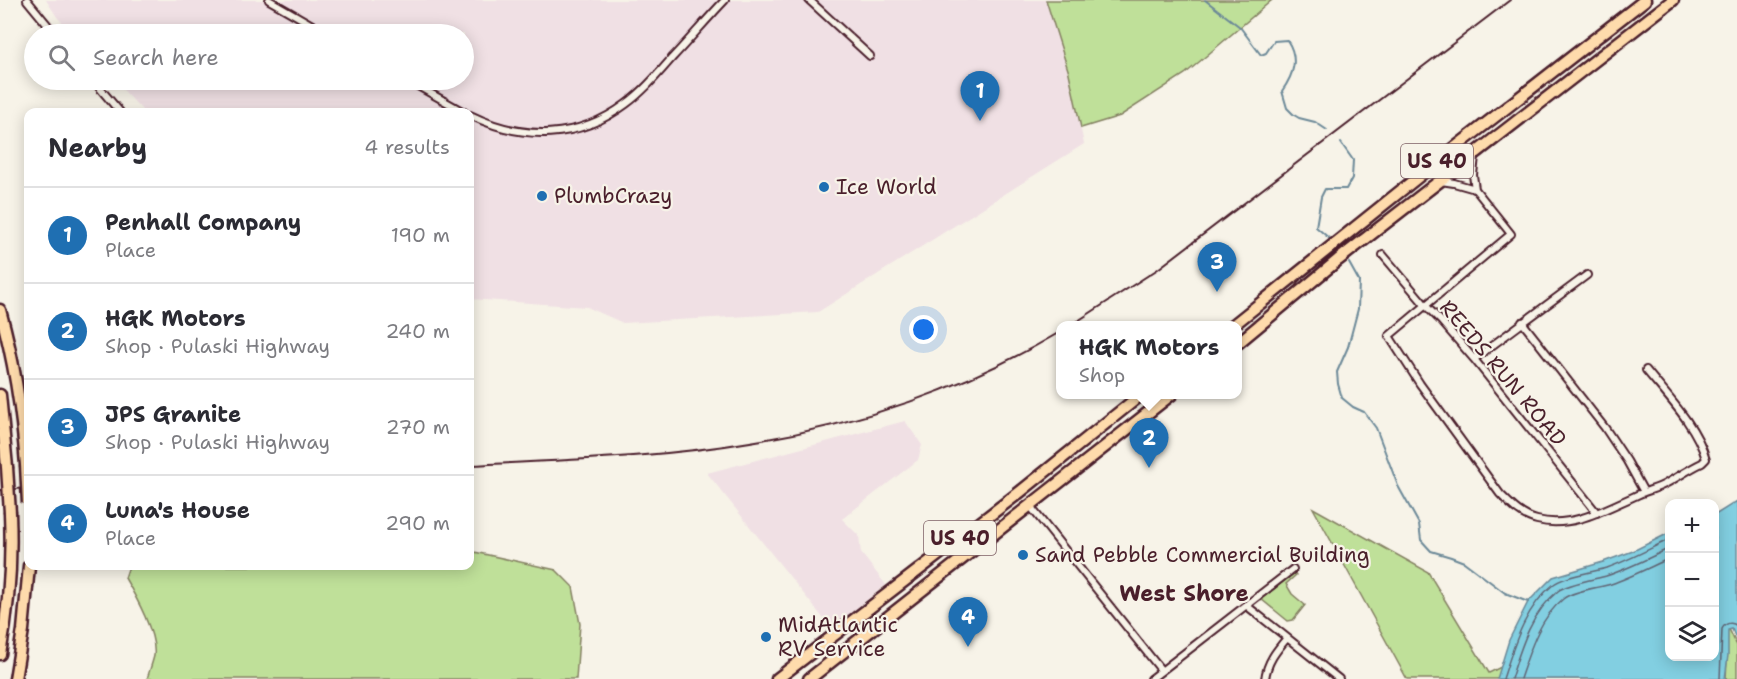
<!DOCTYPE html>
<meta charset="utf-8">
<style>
:root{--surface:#fff;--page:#f7f7f7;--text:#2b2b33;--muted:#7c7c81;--line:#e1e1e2;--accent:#1f6fb2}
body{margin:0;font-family:"Shantell Sans",sans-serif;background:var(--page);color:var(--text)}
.controls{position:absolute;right:18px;bottom:18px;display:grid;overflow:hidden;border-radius:12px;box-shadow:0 3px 15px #0003}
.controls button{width:54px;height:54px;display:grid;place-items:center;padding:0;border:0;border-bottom:2px solid var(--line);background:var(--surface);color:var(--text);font:30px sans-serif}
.you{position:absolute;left:924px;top:330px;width:21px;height:21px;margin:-15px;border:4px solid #fff;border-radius:50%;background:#1a73e8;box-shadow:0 0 0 9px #1a73e833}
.badge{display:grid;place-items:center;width:39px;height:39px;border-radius:50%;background:var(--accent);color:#fff;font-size:20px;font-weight:700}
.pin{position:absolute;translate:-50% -50px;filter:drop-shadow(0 2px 3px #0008)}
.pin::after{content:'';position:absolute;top:32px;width:21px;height:18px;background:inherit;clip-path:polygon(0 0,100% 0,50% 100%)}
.popup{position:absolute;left:1056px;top:321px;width:186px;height:78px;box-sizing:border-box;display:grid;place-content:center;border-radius:12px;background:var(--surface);filter:drop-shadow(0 2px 4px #0005);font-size:20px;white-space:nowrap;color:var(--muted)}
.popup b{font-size:22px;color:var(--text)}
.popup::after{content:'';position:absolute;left:50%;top:100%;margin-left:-12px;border:12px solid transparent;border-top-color:var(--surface)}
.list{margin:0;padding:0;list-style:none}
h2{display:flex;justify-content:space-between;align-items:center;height:78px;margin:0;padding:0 24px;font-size:26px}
h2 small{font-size:20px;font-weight:400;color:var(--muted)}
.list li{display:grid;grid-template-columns:39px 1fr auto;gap:18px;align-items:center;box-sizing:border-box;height:96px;padding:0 24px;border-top:2px solid var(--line)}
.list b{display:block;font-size:22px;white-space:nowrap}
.list p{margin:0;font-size:20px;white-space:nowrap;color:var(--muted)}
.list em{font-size:20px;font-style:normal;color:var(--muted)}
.icon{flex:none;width:33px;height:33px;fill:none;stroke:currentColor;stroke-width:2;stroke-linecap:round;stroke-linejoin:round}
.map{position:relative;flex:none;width:1737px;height:679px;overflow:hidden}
.search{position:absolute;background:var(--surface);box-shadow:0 3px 15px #0003;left:24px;top:24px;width:450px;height:66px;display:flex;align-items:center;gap:15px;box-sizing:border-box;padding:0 21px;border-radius:33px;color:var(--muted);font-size:22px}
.panel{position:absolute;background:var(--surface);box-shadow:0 3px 15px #0003;left:24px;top:108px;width:450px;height:462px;border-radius:12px}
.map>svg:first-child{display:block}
.built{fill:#f0e0e4}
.green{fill:#bfe099;stroke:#848062;stroke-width:1.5}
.water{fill:#82cfe1;stroke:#6c8998;stroke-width:1.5}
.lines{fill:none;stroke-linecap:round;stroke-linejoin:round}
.shore{stroke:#606574;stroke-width:1.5}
.stream{stroke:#6c8998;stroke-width:2}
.street-casing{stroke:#4a1f2b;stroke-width:10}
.highway-casing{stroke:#4a1f2b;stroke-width:15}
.street{stroke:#f7f3e8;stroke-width:6}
.highway{stroke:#fedbac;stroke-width:10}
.rail{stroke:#4a1f2b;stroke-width:2}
.highway-bridge-casing{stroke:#4a1f2b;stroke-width:15;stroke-linecap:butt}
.highway-bridge{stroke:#fedbac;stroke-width:10}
.poi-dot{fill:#1f6fb2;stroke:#f7f3e8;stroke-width:2}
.labels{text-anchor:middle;stroke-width:4.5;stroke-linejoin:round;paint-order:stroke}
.shield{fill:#f7f3e8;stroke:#7e5f64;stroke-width:1.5}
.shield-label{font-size:20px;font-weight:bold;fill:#4a1f2b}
.poi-label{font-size:21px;fill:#4a1f2b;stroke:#f7f3e8;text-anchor:start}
.street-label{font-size:21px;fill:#4a1f2b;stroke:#f7f3e8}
.neighbourhood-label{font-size:22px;font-weight:bold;fill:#4a1f2b;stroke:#f7f3e8}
</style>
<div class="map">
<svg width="1737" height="679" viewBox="0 0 1737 679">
<rect width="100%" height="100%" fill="#f7f3e8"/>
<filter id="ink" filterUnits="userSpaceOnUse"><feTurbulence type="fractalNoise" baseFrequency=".0167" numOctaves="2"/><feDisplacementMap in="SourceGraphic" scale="12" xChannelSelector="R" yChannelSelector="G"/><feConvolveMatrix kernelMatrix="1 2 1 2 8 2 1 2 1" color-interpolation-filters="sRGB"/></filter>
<g filter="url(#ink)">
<path class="built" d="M46 0H1046L1069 73 1084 144 818 312 623 323 587 307 470 299V112H144L114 80H464V34H74L57 17Z
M905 421 922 445 918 460 842 519 859 536 861 553 886 585 831 628 707 473Z"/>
<path class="green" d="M1046 0H1272L1185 74 1120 116 1081 128 1069 73Z
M1313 508 1428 572 1489 673 1669 582 1670 656 1701 679H1407Z
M470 551 556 570 573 587 580 624 576 679H147C149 672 152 664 154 656 157 634 136 597 125 578L129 566H470Z
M1294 573 1296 575 1286 584 1292 594 1305 605 1293 620 1288 621 1261 599Z
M1722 614 1737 646V679H1726L1727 660Z"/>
<path class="water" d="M1737 501V641L1732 629 1728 630V655L1725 679H1497L1509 640 1528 602 1553 577 1603 562 1633 551 1669 533 1670 656H1714L1715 515Z"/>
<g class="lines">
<path class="shore" d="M1503 679C1514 645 1525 607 1554 584 1564 576 1594 572 1607 568 1629 560 1649 549 1670 539
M1511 679C1521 647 1531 613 1558 591 1566 584 1595 579 1606 576 1628 569 1649 558 1670 548
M1520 679C1530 650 1539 619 1563 599 1572 591 1598 588 1611 584 1631 577 1650 567 1670 558
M1720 679 1722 629C1725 623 1732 621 1737 626"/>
<path class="stream" d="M1205 0 1240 27 1261 55 1266 53 1274 41 1287 40C1299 58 1294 74 1282 91L1287 108 1294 115 1299 118 1315 122 1327 130
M1330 239 1316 227 1321 197 1325 189H1346L1352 178 1353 160 1341 143
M1349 263 1359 281 1358 309 1348 347 1337 372 1338 384 1342 398 1353 407 1364 412 1376 428 1398 486 1419 524 1421 540 1431 551 1451 557 1464 562 1505 593 1528 602"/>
<defs>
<path id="street" d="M27 0 55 34
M269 0 328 34
M809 0 870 56
M93 80 120 112
M407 80 464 112
M470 115C523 141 578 140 626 104 644 91 658 74 672 58 690 39 707 19 725 0
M1475 156 1473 175 1475 189 1511 234 1389 336 1420 384 1500 494C1511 505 1521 516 1537 520 1572 529 1605 509 1635 496 1645 491 1656 489 1665 484 1678 477 1689 469 1702 463L1706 459C1696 425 1668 397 1646 370
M1441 181 1454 183 1475 189
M1383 255 1426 306 1442 322 1474 359 1597 513
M1522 322 1605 428 1627 461 1644 492
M1474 359 1587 275
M1030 506 1161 670
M1247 606 1339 679
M1151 679 1293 569
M1265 679C1267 662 1276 651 1287 638"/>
<path id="highway" d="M0 310C15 364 22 410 26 465
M1232 326 1443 157 1645 0
M1238 343 1338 260 1673 0
M0 395 7 467
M0 654C9 608 12 560 10 513
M15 679 23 630 29 566
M777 679 1020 492 1142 394
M809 679 1172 394"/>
</defs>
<use href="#street" class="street-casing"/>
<use href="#highway" class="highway-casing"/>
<use href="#street" class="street"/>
<use href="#highway" class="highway"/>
<path class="rail" d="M1070 326 1158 269 1510 0
M470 465C563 460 658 458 750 442 858 425 966 388 1060 332
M0 490 28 488"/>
<defs>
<path id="highway-bridge" d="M26 465 28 503
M7 467 10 513"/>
</defs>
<use href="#highway-bridge" class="highway-bridge-casing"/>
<use href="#highway-bridge" class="highway-bridge"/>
</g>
</g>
<g class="poi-dot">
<circle cx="824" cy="187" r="6"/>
<circle cx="542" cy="196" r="6"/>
<circle cx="1023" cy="555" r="6"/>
<circle cx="766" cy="637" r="6"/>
</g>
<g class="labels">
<g class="shield">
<rect x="1401" y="144" width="72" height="34" rx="4.5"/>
<rect x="924" y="521" width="72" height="34" rx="4.5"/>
</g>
<g class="shield-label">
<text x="1437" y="168">US 40</text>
<text x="960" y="545">US 40</text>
</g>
<g class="poi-label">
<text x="836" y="194">Ice World</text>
<text x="554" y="203">PlumbCrazy</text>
<text x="1035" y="562">Sand Pebble Commercial Building</text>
<text x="778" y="632">MidAtlantic<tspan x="778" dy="24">RV Service</tspan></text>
</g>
<g class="street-label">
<text transform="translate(1503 373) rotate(50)" y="7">REEDS RUN ROAD</text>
</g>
<g class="neighbourhood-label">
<text x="1184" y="601">West Shore</text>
</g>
</g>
</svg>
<div class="controls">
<button>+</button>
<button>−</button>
<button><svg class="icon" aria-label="layers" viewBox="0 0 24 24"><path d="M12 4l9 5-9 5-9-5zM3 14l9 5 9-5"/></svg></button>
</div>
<div class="you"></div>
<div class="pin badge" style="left:980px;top:121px">1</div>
<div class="pin badge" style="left:1149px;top:468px">2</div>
<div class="popup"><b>HGK Motors</b>Shop</div>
<div class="pin badge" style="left:1217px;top:292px">3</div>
<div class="pin badge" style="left:968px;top:647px">4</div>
<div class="search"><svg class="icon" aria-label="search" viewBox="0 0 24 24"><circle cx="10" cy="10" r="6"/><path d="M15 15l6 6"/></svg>Search here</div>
<section class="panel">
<h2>Nearby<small>4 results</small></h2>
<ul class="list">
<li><span class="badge">1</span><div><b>Penhall Company</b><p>Place</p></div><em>190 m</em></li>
<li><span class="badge">2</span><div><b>HGK Motors</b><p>Shop · Pulaski Highway</p></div><em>240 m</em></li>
<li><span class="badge">3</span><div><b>JPS Granite</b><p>Shop · Pulaski Highway</p></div><em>270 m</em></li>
<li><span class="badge">4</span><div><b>Luna's House</b><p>Place</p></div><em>290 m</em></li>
</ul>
</section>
</div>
